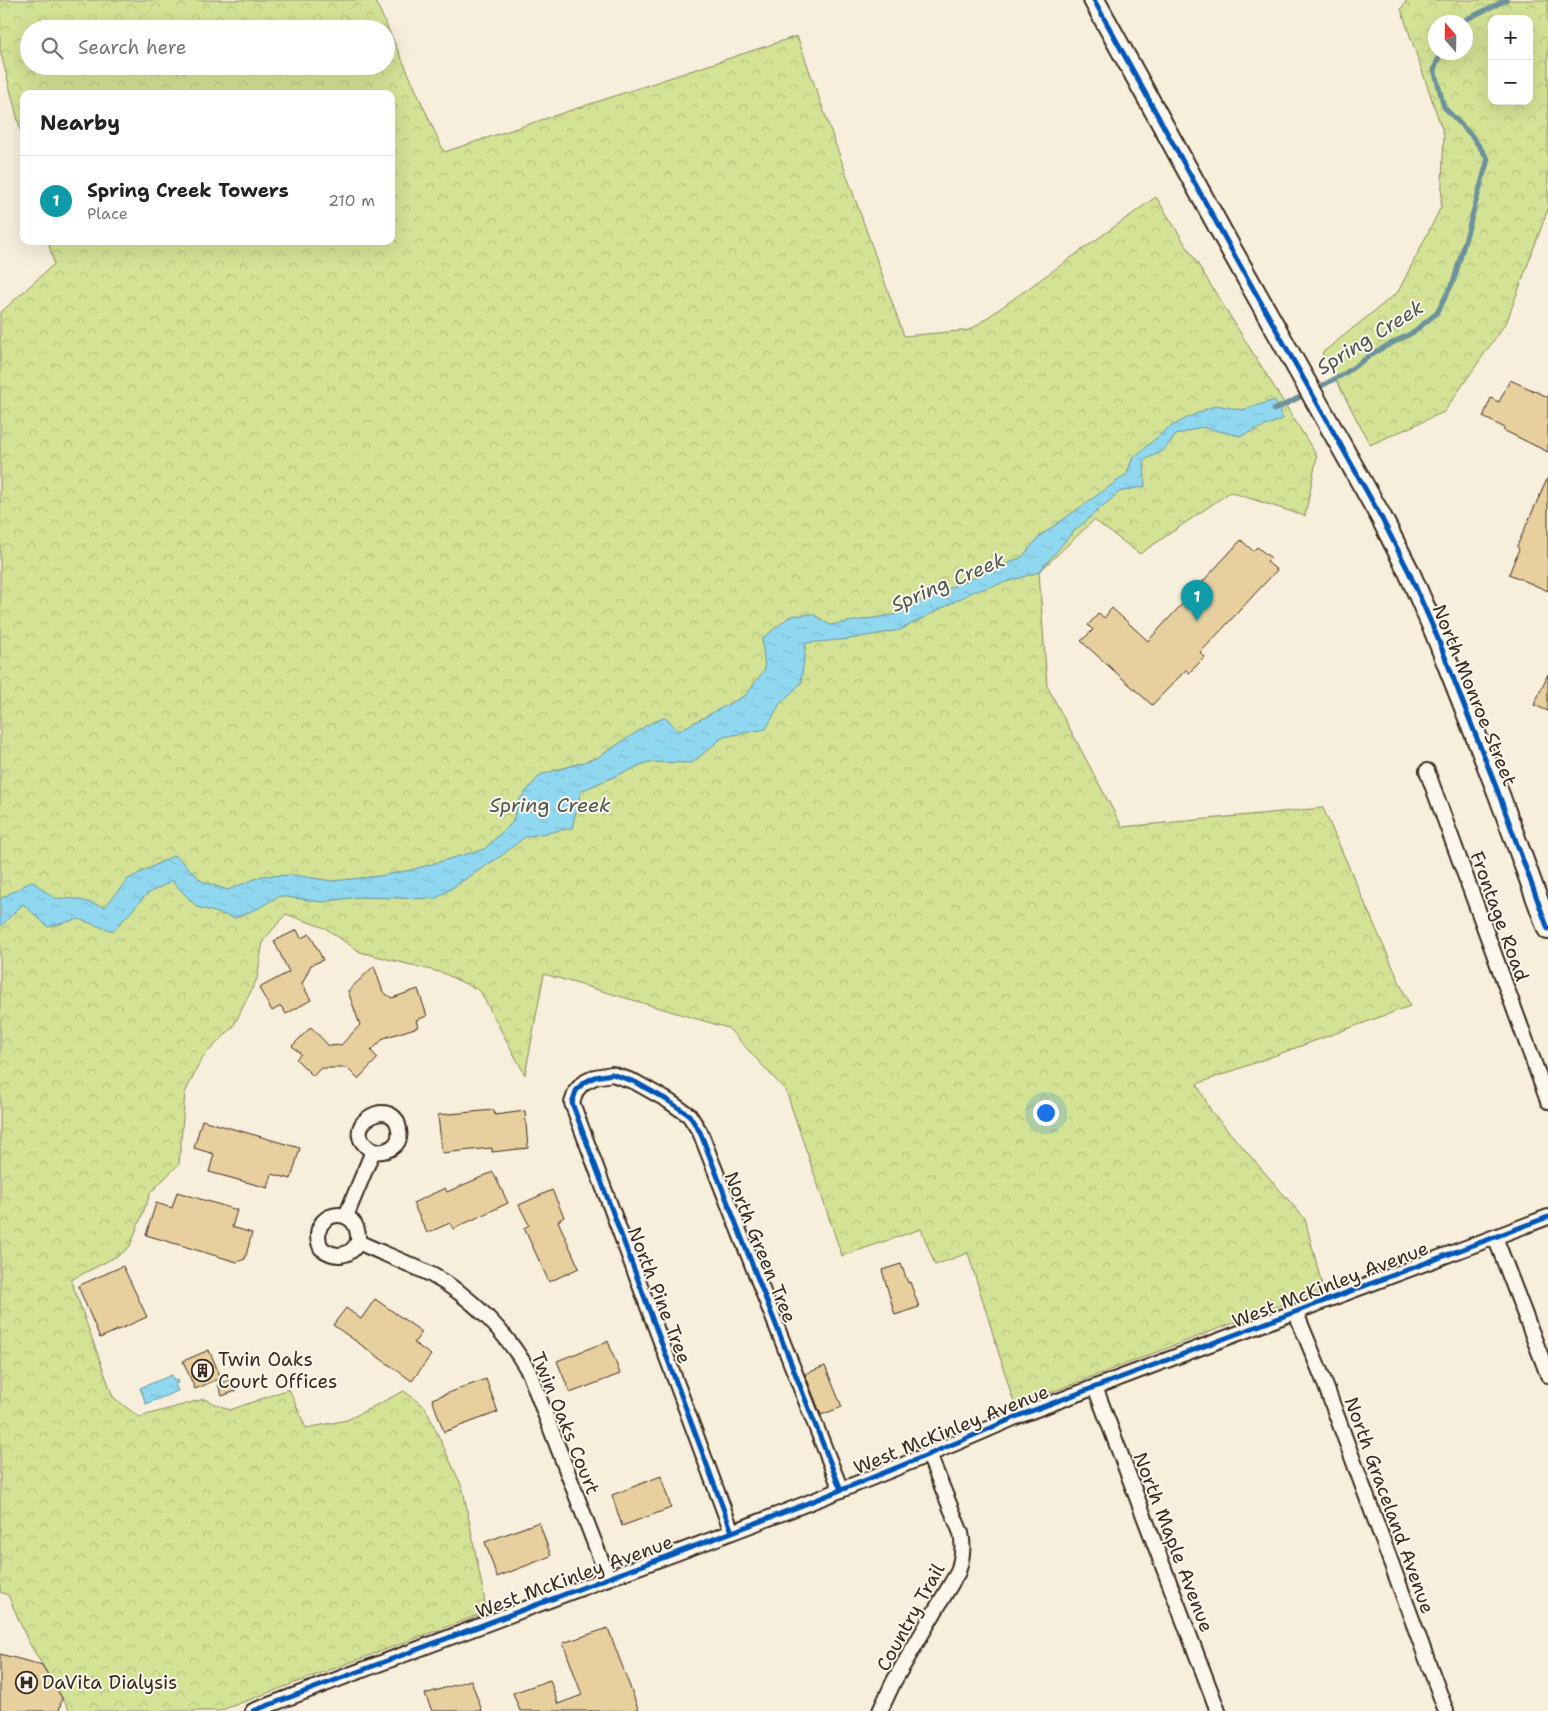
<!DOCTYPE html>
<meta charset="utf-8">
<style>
:root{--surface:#fff;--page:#f2f2f2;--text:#222;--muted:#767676;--line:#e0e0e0;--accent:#0b8043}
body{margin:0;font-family:"Shantell Sans",sans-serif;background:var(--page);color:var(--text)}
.controls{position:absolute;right:15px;top:15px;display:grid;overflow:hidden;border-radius:10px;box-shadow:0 5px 20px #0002}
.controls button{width:45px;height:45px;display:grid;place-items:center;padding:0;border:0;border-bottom:1px solid var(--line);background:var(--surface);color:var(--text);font:25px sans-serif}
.compass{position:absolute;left:1428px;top:15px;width:45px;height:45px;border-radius:50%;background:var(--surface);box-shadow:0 5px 20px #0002;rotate:340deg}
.you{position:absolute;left:1045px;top:1112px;width:18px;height:18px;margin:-12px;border:4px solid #fff;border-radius:50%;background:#1a73e8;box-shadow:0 0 0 8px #1a73e833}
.badge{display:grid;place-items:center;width:32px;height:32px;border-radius:50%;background:var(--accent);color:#fff;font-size:16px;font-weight:700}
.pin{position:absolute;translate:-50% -41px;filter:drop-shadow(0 1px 2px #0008)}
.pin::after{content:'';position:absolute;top:26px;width:18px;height:15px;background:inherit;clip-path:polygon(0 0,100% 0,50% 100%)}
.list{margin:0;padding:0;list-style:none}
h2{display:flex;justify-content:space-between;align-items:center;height:65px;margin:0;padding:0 20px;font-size:21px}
h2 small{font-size:16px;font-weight:400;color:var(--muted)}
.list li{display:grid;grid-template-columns:32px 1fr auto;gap:15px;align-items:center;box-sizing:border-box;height:90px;padding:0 20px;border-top:1px solid var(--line)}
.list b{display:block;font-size:19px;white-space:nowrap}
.list p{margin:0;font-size:16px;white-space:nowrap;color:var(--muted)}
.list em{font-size:16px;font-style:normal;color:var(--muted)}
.icon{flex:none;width:28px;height:28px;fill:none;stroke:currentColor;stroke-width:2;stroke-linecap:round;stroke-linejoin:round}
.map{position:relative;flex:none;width:1548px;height:1711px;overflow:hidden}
.search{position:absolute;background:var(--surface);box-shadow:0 5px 20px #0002;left:20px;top:20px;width:375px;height:55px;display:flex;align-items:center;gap:12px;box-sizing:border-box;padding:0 18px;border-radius:28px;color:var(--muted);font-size:19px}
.panel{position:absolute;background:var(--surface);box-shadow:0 5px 20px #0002;left:20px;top:90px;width:375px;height:155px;border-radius:10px}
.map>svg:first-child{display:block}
.forest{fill:url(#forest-crowns);stroke:#87865a;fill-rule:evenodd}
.water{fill:url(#water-ripples);stroke:#6d929c}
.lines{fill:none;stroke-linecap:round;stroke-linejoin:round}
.stream{stroke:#6d929c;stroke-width:5}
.building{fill:#e8cf9e;stroke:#3b2a1e}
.street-casing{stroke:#3b2a1e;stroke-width:18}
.secondary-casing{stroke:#3b2a1e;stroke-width:24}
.street{stroke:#fbf7ec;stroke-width:14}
.secondary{stroke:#fbf7ec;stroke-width:20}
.cycleway-casing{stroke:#fbf7ec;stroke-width:8}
.cycleway{stroke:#0057b8;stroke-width:5}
.labels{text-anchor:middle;stroke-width:4;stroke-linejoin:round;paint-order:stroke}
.street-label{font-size:19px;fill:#3b2a1e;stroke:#fbf7ec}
.poi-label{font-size:19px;fill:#3b2a1e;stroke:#fbf7ec;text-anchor:start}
.water-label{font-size:20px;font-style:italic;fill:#505652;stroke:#fbf7ec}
</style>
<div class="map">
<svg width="1548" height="1711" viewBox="0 0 1548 1711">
<defs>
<pattern id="forest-crowns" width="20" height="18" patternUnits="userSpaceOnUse" patternTransform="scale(1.25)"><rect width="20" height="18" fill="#d3e295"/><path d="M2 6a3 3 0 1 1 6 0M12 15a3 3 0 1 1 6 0" fill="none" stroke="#b6c280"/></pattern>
<pattern id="water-ripples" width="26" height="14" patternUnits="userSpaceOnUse" patternTransform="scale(1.25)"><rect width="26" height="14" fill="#8fd8f0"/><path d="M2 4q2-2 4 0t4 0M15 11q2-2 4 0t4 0" fill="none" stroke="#7cbacd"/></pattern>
</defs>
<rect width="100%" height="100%" fill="#f7efdc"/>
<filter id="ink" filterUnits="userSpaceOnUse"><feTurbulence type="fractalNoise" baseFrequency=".02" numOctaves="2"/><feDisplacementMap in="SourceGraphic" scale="10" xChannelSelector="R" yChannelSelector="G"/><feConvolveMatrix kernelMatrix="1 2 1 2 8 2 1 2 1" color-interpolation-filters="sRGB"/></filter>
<g filter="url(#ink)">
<path class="forest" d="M0 0H375L444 152 797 36 904 336 970 330 1156 197 1317 456 1305 516 1230 492 1140 554 1094 520 1039 572 1047 686 1122 827 1323 808 1410 1006 1197 1084 1211 1111 1305 1219 1323 1289 1015 1406 968 1253 935 1265 921 1229 842 1256 786 1091 728 1028 544 974 525 1075 480 991 443 973 360 952 325 928 286 914 263 941 257 979 233 1027 202 1058 185 1093 179 1164 151 1192 130 1246 121 1254 71 1280 113 1397 139 1417 204 1399 230 1410 289 1389 306 1428 347 1420 404 1391 425 1407 463 1489 487 1612 219 1711H70L28 1641 8 1595 0 1592V313L54 264 48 241H391V94H24V144L0 50ZM29 29H386V66H29Z
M1407 0H1548V209L1507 321 1444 412 1370 445 1322 353 1398 292 1441 207 1444 135 1401 9ZM1492 19H1529V101H1492ZM1436 22H1466V52H1436Z"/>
<path class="water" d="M1275 400 1283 419 1240 436 1201 427 1176 435 1163 451 1144 460 1145 486 1119 492 1072 533 1039 572 973 592 900 630 850 639 806 643 801 683 779 705 766 729 723 737 692 763 648 762 581 791 572 828 525 837 501 856 435 899 357 897 322 902 279 896 259 908 235 918 197 907 172 881 147 894 113 931 78 919 48 927 23 904 0 927V899L32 881 54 898 77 899 105 907 128 879 175 855 203 882 228 890 262 876 295 875 332 881 380 876 411 870 484 849 512 823 519 800 540 775 597 758 649 724 666 717 678 731 746 695 765 669 762 639 790 616 813 614 830 625 898 614 924 599 1022 557 1040 536 1127 474 1132 459 1168 428 1185 419 1216 405 1242 410Z
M172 1375 174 1381 177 1380 178 1383 175 1384 178 1391 146 1404 140 1388Z"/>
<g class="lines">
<path class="stream" d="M1461 22 1506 0
M1314 390 1344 374 1375 352 1412 333 1437 313 1454 280 1488 159 1472 136 1444 107 1434 69 1441 52
M1274 410 1306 394"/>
</g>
<path class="building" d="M1510 380 1548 397V452L1503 430 1505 428 1483 417 1491 398 1499 402Z
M1548 477V591L1509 574 1519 549 1517 546Z
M1241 540 1253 551 1257 547 1271 558 1267 562 1277 570 1200 653 1205 657 1189 673 1186 670 1152 705 1081 641 1093 630 1088 625 1099 613 1104 618 1112 608 1148 641Z
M1548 674V711L1534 705Z
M297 930 301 938 310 934 323 960 311 965 302 984 311 1000 286 1014 281 1006 272 1011 259 988 289 972 274 941Z
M374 966 383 992 392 998 418 989 427 1016 416 1020 418 1027 384 1038 371 1051 378 1058 358 1079 347 1068H321L313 1076 296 1059 301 1054 292 1046 311 1027 329 1046 341 1045 360 1025 348 991Z
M494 1110 495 1115 525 1111 528 1148 492 1152V1148L442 1153 438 1115Z
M202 1120 300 1148 291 1179 272 1174 268 1188 209 1172 214 1154 194 1148Z
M493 1172 508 1203 453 1229 450 1223 427 1233 413 1203 445 1188 447 1192Z
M552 1190 564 1217 558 1221 579 1268 549 1282 524 1228 529 1225 519 1205Z
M177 1192 237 1210 232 1227 252 1233 245 1259 237 1262 146 1235 156 1203 172 1208Z
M901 1264 908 1283 910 1282 919 1307 895 1315 882 1270Z
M123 1266 147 1317 100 1338 78 1286Z
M375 1299 422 1332 414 1343 431 1355 412 1381 333 1325 346 1308 361 1319Z
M608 1341 620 1374 570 1393 557 1361Z
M209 1350 221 1378 195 1389 183 1361Z
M825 1366 842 1407 821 1415 805 1374Z
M232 1379 236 1391 222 1396 218 1384Z
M486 1379 498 1412 444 1432 432 1399Z
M661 1476 671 1508 622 1526 612 1495Z
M539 1522 551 1556 497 1577 485 1542Z
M608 1628 639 1711H520L513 1693 550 1680 558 1704 582 1695 563 1643Z
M0 1654 42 1665 62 1698 59 1711H6L0 1709Z
M471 1680 482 1711H432L425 1694Z"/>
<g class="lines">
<defs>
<path id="street" d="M1427 771 1548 1101
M346 1216 373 1151C333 1127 395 1092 399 1130 402 1146 387 1153 373 1151
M1495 1237 1548 1375
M358 1242C361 1200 305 1211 321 1248 334 1258 350 1258 358 1242 382 1253 408 1263 432 1275 471 1296 507 1333 529 1372L608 1578
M1296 1313 1322 1376 1446 1711
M1095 1387 1218 1711
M732 1532 572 1103 576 1091 583 1083 595 1077 612 1074 635 1082 667 1100 689 1115 700 1132 841 1490
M253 1711C372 1667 490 1622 608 1578 746 1528 883 1476 1018 1416L1548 1217
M880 1711 894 1681 958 1572C962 1558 964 1547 961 1533L929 1455"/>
<path id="secondary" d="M1094 0 1231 249 1381 517 1409 572 1436 634 1498 792 1548 929"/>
</defs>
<use href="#street" class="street-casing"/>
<use href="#secondary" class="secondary-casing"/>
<use href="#street" class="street"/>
<use href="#secondary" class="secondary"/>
<defs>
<path id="cycleway" d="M1094 0 1231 249 1381 517 1409 572 1436 634 1498 792 1548 929
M732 1532 572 1103 576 1091 583 1083 595 1077 612 1074 635 1082 667 1100 689 1115 700 1132 841 1490
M253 1711C372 1667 490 1622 608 1578 746 1528 883 1476 1018 1416L1548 1217"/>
</defs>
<use href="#cycleway" class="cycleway-casing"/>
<use href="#cycleway" class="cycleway"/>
</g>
</g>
<defs>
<symbol id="building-ring" viewBox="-11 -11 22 22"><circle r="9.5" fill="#fbf7ec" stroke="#3b2a1e" stroke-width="1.5"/><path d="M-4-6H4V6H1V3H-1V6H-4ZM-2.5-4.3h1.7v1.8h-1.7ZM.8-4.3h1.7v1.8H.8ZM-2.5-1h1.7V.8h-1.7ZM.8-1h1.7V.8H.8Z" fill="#3b2a1e"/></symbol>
<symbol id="hospital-ring" viewBox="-11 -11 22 22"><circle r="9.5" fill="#fbf7ec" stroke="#3b2a1e" stroke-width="1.5"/><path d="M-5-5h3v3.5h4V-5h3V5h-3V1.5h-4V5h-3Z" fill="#3b2a1e"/></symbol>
</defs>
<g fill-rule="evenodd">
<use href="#building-ring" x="190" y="1358" width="25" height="25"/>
<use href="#hospital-ring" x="14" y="1670" width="25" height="25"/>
</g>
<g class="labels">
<g class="street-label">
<text transform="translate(1475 695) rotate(68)" y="7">North Monroe Street</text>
<text transform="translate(1500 916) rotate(70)" y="7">Frontage Road</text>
<text transform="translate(761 1247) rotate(68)" y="7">North Green Tree</text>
<text transform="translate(1330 1284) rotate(-21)" y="7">West McKinley Avenue</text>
<text transform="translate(660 1295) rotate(69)" y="7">North Pine Tree</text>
<text transform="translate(566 1423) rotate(68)" y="7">Twin Oaks Court</text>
<text transform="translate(951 1429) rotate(-22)" y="7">West McKinley Avenue</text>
<text transform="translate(1390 1505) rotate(70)" y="7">North Graceland Avenue</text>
<text transform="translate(1174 1542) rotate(69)" y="7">North Maple Avenue</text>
<text transform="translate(574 1576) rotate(-20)" y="7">West McKinley Avenue</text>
<text transform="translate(910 1617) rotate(-61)" y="7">Country Trail</text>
</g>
<g class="poi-label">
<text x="218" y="1366">Twin Oaks<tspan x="218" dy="22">Court Offices</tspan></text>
<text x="42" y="1689">DaVita Dialysis</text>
</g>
<g class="water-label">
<text transform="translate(1370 337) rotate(-32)" y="7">Spring Creek</text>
<text transform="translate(948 582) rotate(-23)" y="7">Spring Creek</text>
<text x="550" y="812">Spring Creek</text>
</g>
</g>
</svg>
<div class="controls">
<button>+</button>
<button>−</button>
</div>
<svg class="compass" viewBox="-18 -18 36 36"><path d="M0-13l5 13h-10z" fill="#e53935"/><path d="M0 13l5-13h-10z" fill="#767676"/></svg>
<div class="you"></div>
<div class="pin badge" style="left:1197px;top:621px;background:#0f9aa8">1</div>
<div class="search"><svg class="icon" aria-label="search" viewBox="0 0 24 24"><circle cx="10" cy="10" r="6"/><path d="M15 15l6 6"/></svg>Search here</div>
<section class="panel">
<h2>Nearby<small></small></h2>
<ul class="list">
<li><span class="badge" style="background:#0f9aa8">1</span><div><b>Spring Creek Towers</b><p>Place</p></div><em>210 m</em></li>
</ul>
</section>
</div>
